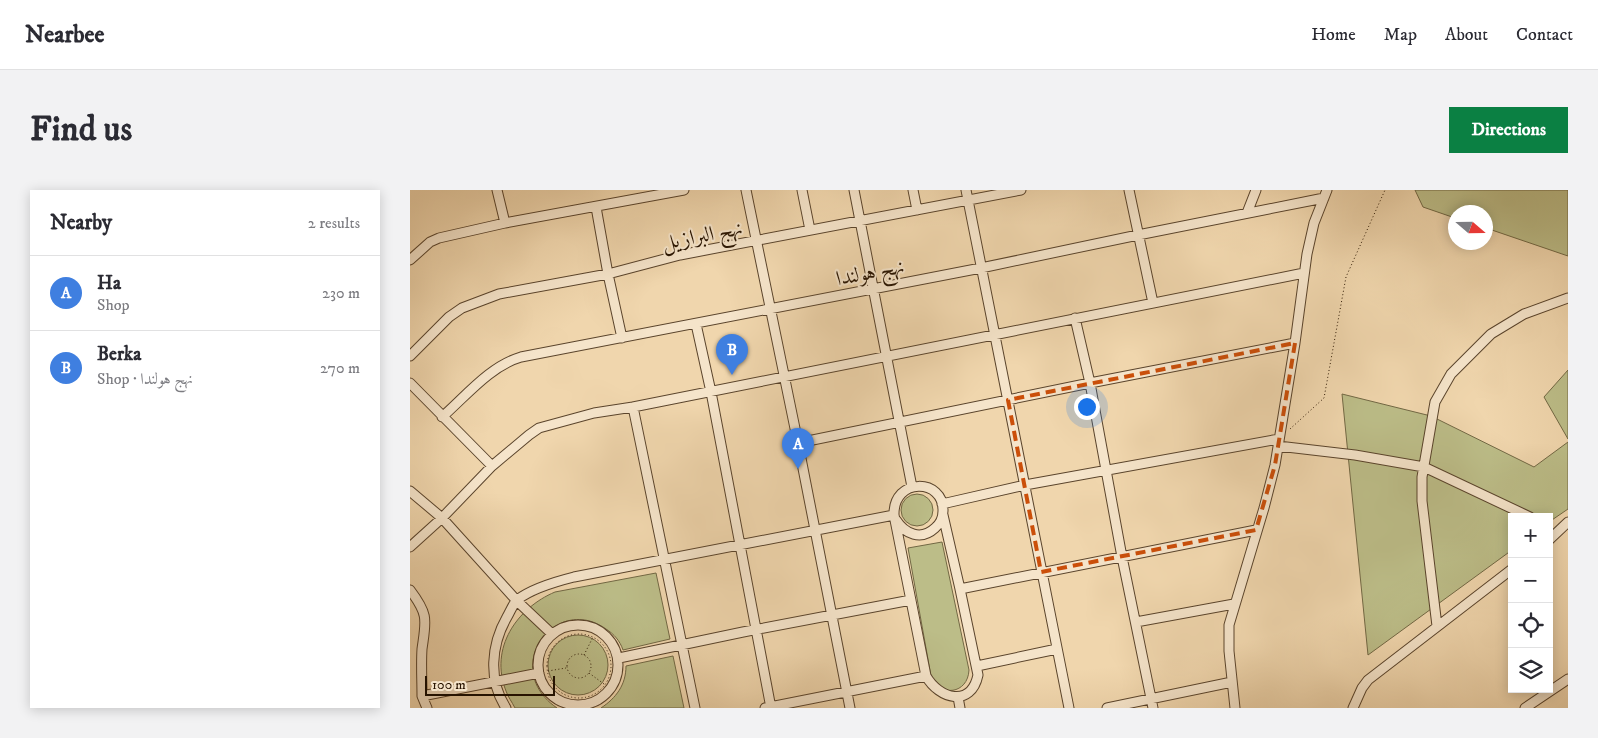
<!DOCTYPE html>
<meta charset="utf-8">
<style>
:root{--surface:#fff;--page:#f2f2f3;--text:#2b2b33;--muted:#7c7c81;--line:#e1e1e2;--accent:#0b8043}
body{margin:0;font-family:"IM FELL DW Pica",Amiri,serif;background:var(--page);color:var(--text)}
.controls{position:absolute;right:15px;bottom:15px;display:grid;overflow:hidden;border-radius:0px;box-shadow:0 2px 12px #0003}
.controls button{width:45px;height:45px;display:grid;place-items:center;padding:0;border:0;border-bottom:1px solid var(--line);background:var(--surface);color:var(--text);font:25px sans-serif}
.compass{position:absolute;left:1038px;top:15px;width:45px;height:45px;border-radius:50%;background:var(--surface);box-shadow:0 2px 12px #0003;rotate:110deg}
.scale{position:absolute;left:15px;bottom:12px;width:130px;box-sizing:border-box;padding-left:5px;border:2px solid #281401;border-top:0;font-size:14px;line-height:18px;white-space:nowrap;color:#281401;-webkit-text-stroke:4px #f5e4ca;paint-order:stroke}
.you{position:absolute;left:676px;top:216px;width:18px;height:18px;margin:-12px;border:4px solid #fff;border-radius:50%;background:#1a73e8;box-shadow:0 0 0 8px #1a73e833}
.badge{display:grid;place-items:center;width:32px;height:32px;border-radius:50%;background:var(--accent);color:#fff;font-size:16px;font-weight:700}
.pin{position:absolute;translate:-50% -41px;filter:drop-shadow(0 1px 2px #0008)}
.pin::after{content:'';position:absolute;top:26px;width:18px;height:15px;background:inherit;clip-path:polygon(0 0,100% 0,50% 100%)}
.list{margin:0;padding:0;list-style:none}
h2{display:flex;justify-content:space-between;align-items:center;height:65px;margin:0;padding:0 20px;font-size:21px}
h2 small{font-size:16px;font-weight:400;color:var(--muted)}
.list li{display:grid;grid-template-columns:32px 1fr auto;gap:15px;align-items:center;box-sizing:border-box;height:75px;padding:0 20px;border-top:1px solid var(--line)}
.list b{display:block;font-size:19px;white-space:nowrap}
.list p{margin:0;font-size:16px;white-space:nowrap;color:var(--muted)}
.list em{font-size:16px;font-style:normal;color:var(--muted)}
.icon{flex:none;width:28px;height:28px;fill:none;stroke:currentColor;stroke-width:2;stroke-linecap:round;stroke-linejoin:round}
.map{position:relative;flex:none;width:1158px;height:518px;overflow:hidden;border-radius:0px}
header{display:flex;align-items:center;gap:30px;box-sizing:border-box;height:70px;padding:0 25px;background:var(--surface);border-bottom:1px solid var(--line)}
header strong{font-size:24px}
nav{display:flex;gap:28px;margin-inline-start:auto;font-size:18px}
.intro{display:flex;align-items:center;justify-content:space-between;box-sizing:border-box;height:120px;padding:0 30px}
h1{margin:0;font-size:35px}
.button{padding:12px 22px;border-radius:0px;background:var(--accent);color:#fff;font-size:18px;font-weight:700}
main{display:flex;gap:30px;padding:0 30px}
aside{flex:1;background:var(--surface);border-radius:0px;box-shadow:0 2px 12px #0003}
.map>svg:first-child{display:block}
.green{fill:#bcbd88;stroke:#726844}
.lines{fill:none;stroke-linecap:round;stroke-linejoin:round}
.minor-casing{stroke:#5a442c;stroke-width:11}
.path{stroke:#281401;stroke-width:1;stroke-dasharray:1 2.5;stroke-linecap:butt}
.minor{stroke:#f5e4ca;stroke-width:9}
.marked{fill:none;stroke:#cb4f0a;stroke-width:4;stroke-dasharray:10 6;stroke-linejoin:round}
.labels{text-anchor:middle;stroke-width:4;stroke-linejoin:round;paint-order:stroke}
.street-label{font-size:21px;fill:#281401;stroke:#f5e4ca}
</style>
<header>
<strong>Nearbee</strong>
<nav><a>Home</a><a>Map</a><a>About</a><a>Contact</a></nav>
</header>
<div class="intro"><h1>Find us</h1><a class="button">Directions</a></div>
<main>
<aside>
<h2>Nearby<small>2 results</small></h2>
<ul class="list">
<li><span class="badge" style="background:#3f7fe0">A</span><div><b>Ha</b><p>Shop</p></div><em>230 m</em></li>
<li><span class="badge" style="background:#3f7fe0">B</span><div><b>Berka</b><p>Shop · نهج هولندا</p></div><em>270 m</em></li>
</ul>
</aside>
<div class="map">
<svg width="1158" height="518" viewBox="0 0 1158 518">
<rect width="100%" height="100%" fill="#f0d6ad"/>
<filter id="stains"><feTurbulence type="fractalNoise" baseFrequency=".004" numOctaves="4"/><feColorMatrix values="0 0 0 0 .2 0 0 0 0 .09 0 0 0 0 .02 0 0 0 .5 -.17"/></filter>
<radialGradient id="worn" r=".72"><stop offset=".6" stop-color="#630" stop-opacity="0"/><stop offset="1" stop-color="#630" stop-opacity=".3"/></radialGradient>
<path class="green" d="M1005 0H1158V66L1076 38V22H1046L1045 28 1013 17Z
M1158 180V249L1134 207Z
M932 204 1021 226 1124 277 1158 252V319L1139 332V327H1102V360L958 465Z
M491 320a16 16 0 1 1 32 0a16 16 0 1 1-32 0Z
M532 352 559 480C558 504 530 508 521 486L498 358Z
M246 383 260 449 213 460C210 451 204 444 196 439 146 403 89 478 147 518H105C102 512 98 507 96 501 79 458 107 418 145 402Z
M138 475a30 30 0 1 1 60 0a30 30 0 1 1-60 0Z
M263 466 274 518H191C206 508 216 495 216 476Z"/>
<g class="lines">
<defs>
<path id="minor" d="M87 0 95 33 274 0
M336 0 388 253
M392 0 400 40
M444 0 502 297
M503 0 507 20
M556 0 659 518
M719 0 743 113
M186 17 198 84 212 148
M837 23 846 0
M0 70 20 52 29 48 95 33
M665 128 680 193 712 367 743 518
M286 134 301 202 361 518
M0 166 39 127 52 118 89 104 198 84 270 65 611 0
M0 193 82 276 119 245 129 238 184 223 223 217
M32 227C56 206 80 176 111 167L571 78 728 45 914 8
M868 256 945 265 1014 277 1120 327
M0 301 32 328 107 411 142 444
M532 314 615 295 869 249
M533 325 550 399 846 340
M486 330C495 344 511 351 525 338 530 334 533 327 533 321 534 288 483 287 484 325L516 486C529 509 561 518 568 485L550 399
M1139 350 1158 332
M0 357 32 328 82 276
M0 400C19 425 16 430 12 459 11 474 12 491 12 506L129 483
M726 432 824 414
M128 475a40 40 0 1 1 80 0a40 40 0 1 1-80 0Z
M1027 436 1012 311V287L1025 212 1041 184 1081 144 1114 124 1158 108
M209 468 333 442 501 410
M567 476 647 459
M12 506 17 518
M548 507 550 518
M96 518C78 490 81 455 97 427 100 422 103 414 107 410 121 399 148 391 164 387L484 325
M285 518 223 217 894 83
M355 518 516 486
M440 518 388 253 680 193 885 153
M697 518 822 492
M825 518 819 461V435L854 318 865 275 885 153 897 64 904 33 917 0
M943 518 952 498 958 490 1102 379
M1115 518 1158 489"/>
</defs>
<use href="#minor" class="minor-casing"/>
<path class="path" d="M880 239 914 208 936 87 975 0
M137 476a32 32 0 1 1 64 0a32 32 0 1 1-64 0Z
M157 476a12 12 0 1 1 24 0a12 12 0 1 1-24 0Z
M174 465 183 447
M138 481 156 478
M179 483 194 494"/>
<use href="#minor" class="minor"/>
</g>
<path class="marked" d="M885 153 865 275 846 340 631 382 598 210Z"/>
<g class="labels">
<g class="street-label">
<text transform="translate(292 45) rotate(-11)" y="7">نهج البرازيل</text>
<text transform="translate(460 82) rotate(-11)" y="7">نهج هولندا</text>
</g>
</g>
<rect width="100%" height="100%" filter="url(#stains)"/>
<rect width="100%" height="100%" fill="url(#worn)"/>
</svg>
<div class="controls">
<button>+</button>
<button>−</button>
<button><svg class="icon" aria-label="locate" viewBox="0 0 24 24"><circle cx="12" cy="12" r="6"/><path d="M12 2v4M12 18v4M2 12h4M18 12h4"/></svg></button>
<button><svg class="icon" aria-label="layers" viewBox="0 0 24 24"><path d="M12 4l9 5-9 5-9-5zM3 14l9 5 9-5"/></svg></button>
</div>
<svg class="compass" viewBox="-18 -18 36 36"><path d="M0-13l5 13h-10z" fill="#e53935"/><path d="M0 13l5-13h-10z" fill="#7c7c81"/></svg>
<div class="scale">100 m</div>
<div class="you"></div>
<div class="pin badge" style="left:388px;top:279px;background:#3f7fe0">A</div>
<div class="pin badge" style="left:322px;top:185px;background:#3f7fe0">B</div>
</div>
</main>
